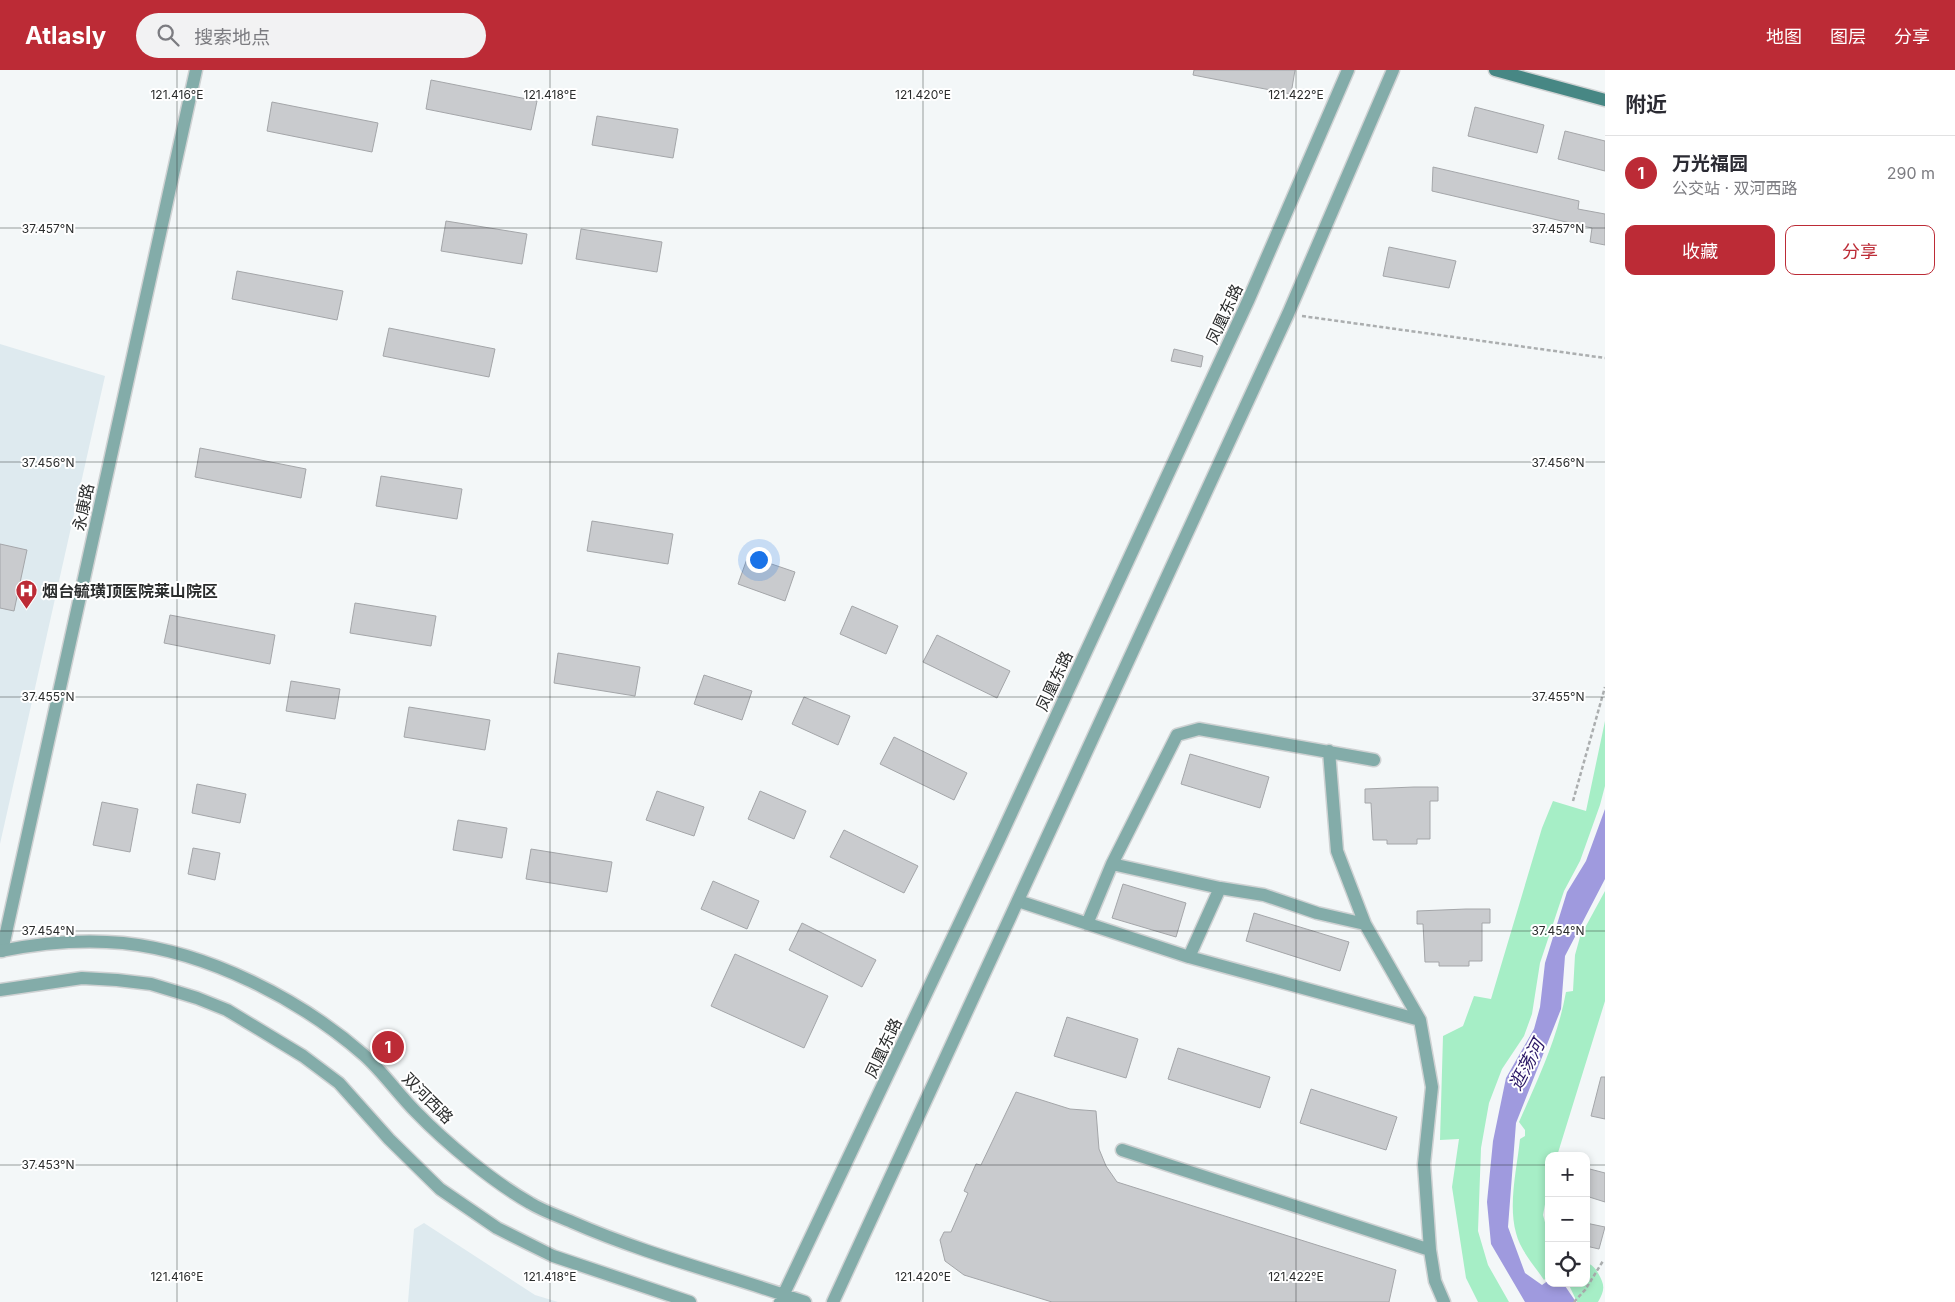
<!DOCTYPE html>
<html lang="zh">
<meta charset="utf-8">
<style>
:root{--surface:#fff;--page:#f2f2f3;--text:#2b2b33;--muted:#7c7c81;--line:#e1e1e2;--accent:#bc2b36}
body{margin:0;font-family:Inter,"Noto Sans SC",sans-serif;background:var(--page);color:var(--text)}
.controls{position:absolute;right:15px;bottom:15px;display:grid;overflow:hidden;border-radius:10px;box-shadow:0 2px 8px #0003}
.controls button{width:45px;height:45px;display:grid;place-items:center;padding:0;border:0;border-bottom:1px solid var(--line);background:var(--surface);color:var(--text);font:25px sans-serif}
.you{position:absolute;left:758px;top:489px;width:18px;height:18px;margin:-12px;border:4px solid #fff;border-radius:50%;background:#1a73e8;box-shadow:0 0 0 8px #1a73e833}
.badge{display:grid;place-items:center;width:32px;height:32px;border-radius:50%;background:var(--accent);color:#fff;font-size:16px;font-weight:700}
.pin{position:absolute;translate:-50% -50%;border:2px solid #fff;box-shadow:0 1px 5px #0006}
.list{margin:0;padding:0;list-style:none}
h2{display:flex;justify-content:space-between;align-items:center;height:65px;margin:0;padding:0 20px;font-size:21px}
h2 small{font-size:16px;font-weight:400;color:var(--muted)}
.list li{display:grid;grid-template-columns:32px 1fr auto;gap:15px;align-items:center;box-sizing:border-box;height:75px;padding:0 20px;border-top:1px solid var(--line)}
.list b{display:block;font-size:19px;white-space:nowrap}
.list p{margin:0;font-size:16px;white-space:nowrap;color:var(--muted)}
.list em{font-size:16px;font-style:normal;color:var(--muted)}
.actions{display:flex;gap:10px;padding:15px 20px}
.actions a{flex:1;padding:11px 0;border:1px solid var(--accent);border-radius:10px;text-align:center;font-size:18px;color:var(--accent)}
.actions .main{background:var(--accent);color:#fff}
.icon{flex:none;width:28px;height:28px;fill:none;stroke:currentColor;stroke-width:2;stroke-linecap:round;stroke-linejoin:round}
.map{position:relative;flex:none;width:1605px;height:1232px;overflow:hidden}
header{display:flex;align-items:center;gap:30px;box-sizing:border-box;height:70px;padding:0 25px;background:var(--accent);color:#fff}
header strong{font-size:24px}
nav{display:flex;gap:28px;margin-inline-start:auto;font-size:18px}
.search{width:350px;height:45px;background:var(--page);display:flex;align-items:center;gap:12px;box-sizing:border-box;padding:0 18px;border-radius:28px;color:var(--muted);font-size:19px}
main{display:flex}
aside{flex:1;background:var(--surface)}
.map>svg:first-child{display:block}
.built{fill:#deeaef}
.green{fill:#a6eec6}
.water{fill:#9f9ade}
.building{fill:#c9cbce;stroke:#a4a6a9}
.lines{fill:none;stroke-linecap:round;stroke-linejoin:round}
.minor-casing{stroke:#cfd2d3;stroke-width:15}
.tertiary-casing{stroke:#cfd2d3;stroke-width:15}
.secondary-casing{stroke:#cfd2d3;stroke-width:15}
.path{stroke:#abaeaf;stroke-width:2.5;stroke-dasharray:4 2.5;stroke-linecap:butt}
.minor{stroke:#83aca9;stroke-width:12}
.tertiary{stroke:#83aca9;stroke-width:12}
.secondary{stroke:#478784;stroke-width:12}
.ticks{fill:none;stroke:#2a2c2c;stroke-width:1;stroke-opacity:0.45}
.labels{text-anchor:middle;stroke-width:4;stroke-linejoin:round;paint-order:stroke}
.street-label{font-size:16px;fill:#2a2c2c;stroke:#fff}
.poi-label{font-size:16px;font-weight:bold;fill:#2a2c2c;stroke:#fff;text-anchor:start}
.water-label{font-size:18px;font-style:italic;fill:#2b1866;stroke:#fff}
.ticks-label{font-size:12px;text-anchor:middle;fill:#2a2c2c;stroke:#fff;stroke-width:4;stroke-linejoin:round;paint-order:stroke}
</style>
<header>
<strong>Atlasly</strong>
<div class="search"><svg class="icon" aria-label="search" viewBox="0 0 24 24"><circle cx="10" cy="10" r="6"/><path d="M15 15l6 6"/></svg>搜索地点</div>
<nav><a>地图</a><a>图层</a><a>分享</a></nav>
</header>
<main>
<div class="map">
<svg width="1605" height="1232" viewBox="0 0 1605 1232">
<rect width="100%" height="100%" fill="#f3f7f8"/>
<path class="built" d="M0 274 105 306 0 774Z
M424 1153 535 1225 558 1232H408L414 1159Z"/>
<path class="green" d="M1605 651V716L1600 735 1580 791 1564 821 1540 893 1532 944 1524 966 1502 999 1489 1033 1481 1078 1478 1161 1488 1195 1509 1232H1478L1466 1208 1452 1117 1459 1069 1440 1070 1443 966 1463 956 1474 926 1491 929 1542 758 1553 731 1586 741Z
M1605 821V931L1557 1086H1549V1113L1543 1145 1549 1167V1205L1544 1210C1534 1195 1520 1180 1516 1163 1508 1134 1517 1098 1520 1069L1525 1066V1060L1519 1052C1538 1009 1558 967 1566 922L1573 921 1575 885 1580 867Z
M1586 1193C1592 1194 1595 1198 1598 1203 1605 1215 1605 1220 1598 1232H1577L1568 1213H1586Z"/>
<path class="water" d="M1605 739V809L1565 886 1561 939 1516 1053 1508 1157 1525 1203 1542 1215 1549 1210V1213H1563L1576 1232H1525L1491 1174 1487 1132 1493 1071 1506 1008 1534 959 1540 937 1545 893 1567 822 1586 791Z"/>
<path class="building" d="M1194 0H1295L1291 24 1193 5Z
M431 10 537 31 531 60 426 39Z
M272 32 378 53 372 82 267 61Z
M1475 37 1544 55 1537 83 1468 66Z
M597 46 678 59 673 88 592 75Z
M1565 61 1605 71V101L1558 89Z
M1433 97 1579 131 1578 139 1605 144V175L1590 172 1592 158 1432 121Z
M446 151 527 164 522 194 441 181Z
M581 159 662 172 657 202 576 189Z
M1389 177 1456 191 1449 218 1383 206Z
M237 201 343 221 337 250 232 229Z
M389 258 495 279 489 307 383 286Z
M1174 279 1203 286 1201 297 1171 291Z
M200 378 306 399 301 428 195 407Z
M381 406 462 419 457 449 376 436Z
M592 451 673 464 668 494 587 481Z
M0 474 27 480 14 541 0 538Z
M748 486 795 502 785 531 738 514Z
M355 533 436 546 431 576 350 563Z
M852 536 898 556 886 584 840 564Z
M170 545 275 565 270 594 164 573Z
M937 565 1010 601 997 628 923 592Z
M558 583 640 597 635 626 554 613Z
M704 605 752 621 742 650 694 634Z
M291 611 340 619 335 649 286 641Z
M804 627 850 646 838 675 792 654Z
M409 637 490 650 485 680 404 667Z
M894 667 967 703 954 730 880 694Z
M1190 684 1269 707 1260 738 1181 714Z
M197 714 246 724 240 753 192 743Z
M1414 717H1438V731H1430V769H1417V774H1387V770H1373L1371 733H1365V719Z
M657 721 704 737 694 766 646 750Z
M760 721 806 741 794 769 748 749Z
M102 732 138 739 130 782 93 775Z
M458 750 507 758 502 788 453 780Z
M844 760 918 796 904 823 830 787Z
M193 778 220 783 215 810 188 804Z
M531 779 612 792 607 822 526 809Z
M713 811 759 831 747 859 701 839Z
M1123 814 1186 833 1176 867 1112 848Z
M1466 839H1490V853H1482V891H1469V896H1439V892H1425L1423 854H1417V841Z
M1254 843 1349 872 1340 901 1246 871Z
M802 853 876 890 862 917 789 880Z
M735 884 828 926 804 978 711 936Z
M1067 947 1138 969 1126 1008 1054 986Z
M1178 978 1270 1007 1260 1038 1168 1009Z
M1601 1007H1605V1049L1591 1046Z
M1311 1019 1397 1047 1386 1080 1300 1053Z
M1016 1022 1070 1039 1096 1041 1099 1079 1106 1096 1117 1112 1396 1200 1389 1232H1052L964 1205 945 1191 940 1170 944 1162H951L968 1123 964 1121 976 1094 981 1095Z
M1586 1098 1605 1103V1132L1586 1126Z
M1586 1153 1605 1157 1599 1179 1586 1176Z"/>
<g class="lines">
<defs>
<path id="minor" d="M1112 794 1220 818 1264 825 1317 843 1365 854 1337 781 1329 681
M1018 831 1189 887 1420 950 1432 1017 1424 1094 1430 1180 1435 1211 1444 1232
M1087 854 1112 794 1177 665 1199 659 1374 690
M1365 854 1420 950
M2 881 196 0
M1189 887 1220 818
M1122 1080 1430 1180"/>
<path id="tertiary" d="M0 881C40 873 82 869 123 873 208 882 300 929 364 985 383 1002 398 1024 416 1042 447 1074 492 1111 530 1133 543 1141 558 1146 572 1152 647 1185 728 1205 805 1232
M0 920 82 908 117 910 151 914 197 928 227 940 303 986 339 1013 389 1069 440 1119 497 1158 553 1186 690 1232
M780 1232 998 772 1248 231 1348 0
M833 1232 1288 244 1393 0"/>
<path id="secondary" d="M1495 0 1605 30"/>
</defs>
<use href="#minor" class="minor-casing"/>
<use href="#tertiary" class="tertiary-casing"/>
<use href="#secondary" class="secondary-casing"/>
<path class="path" d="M1302 246 1605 288
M1573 731 1605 617
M1574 1232 1585 1220 1603 1191"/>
<use href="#minor" class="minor"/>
<use href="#tertiary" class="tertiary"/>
<use href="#secondary" class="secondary"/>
</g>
<path class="ticks" d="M177 0V1232M550 0V1232M923 0V1232M1296 0V1232M0 158H1605M0 392H1605M0 627H1605M0 861H1605M0 1095H1549M1586 1095H1605"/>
<defs>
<symbol id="hospital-pin" viewBox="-11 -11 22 30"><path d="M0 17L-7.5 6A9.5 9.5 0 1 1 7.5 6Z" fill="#bc2b36" stroke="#fff"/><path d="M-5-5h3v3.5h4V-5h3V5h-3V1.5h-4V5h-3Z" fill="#fff"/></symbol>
</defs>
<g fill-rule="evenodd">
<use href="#hospital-pin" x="14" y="508" width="25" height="34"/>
</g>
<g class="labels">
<g class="street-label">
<text transform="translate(1224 244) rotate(-65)" y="6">凤凰东路</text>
<text transform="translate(83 437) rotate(-78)" y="6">永康路</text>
<text transform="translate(1054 611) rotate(-65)" y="6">凤凰东路</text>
<text transform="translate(883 978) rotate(-65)" y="6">凤凰东路</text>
<text transform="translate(428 1028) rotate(45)" y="6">双河西路</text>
</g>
<g class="poi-label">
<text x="42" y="527">烟台毓璜顶医院莱山院区</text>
</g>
<g class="water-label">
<text transform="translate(1527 995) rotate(-62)" y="6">逛荡河</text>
</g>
</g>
<g class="ticks-label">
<text x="177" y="29">121.416°E</text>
<text x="550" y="29">121.418°E</text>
<text x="923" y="29">121.420°E</text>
<text x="1296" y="29">121.422°E</text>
<text x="48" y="163">37.457°N</text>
<text x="1558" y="163">37.457°N</text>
<text x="48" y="397">37.456°N</text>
<text x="1558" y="397">37.456°N</text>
<text x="48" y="631">37.455°N</text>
<text x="1558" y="631">37.455°N</text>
<text x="48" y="865">37.454°N</text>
<text x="1558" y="865">37.454°N</text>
<text x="48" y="1099">37.453°N</text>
<text x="177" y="1211">121.416°E</text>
<text x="550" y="1211">121.418°E</text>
<text x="923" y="1211">121.420°E</text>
<text x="1296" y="1211">121.422°E</text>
</g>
</svg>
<div class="controls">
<button>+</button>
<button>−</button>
<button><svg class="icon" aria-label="locate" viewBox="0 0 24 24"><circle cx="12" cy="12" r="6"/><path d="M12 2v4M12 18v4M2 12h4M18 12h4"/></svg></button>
</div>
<div class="you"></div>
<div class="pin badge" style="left:388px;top:977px">1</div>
</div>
<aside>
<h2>附近<small></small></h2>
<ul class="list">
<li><span class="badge">1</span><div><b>万光福园</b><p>公交站 · 双河西路</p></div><em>290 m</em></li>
</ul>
<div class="actions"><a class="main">收藏</a><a>分享</a></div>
</aside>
</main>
